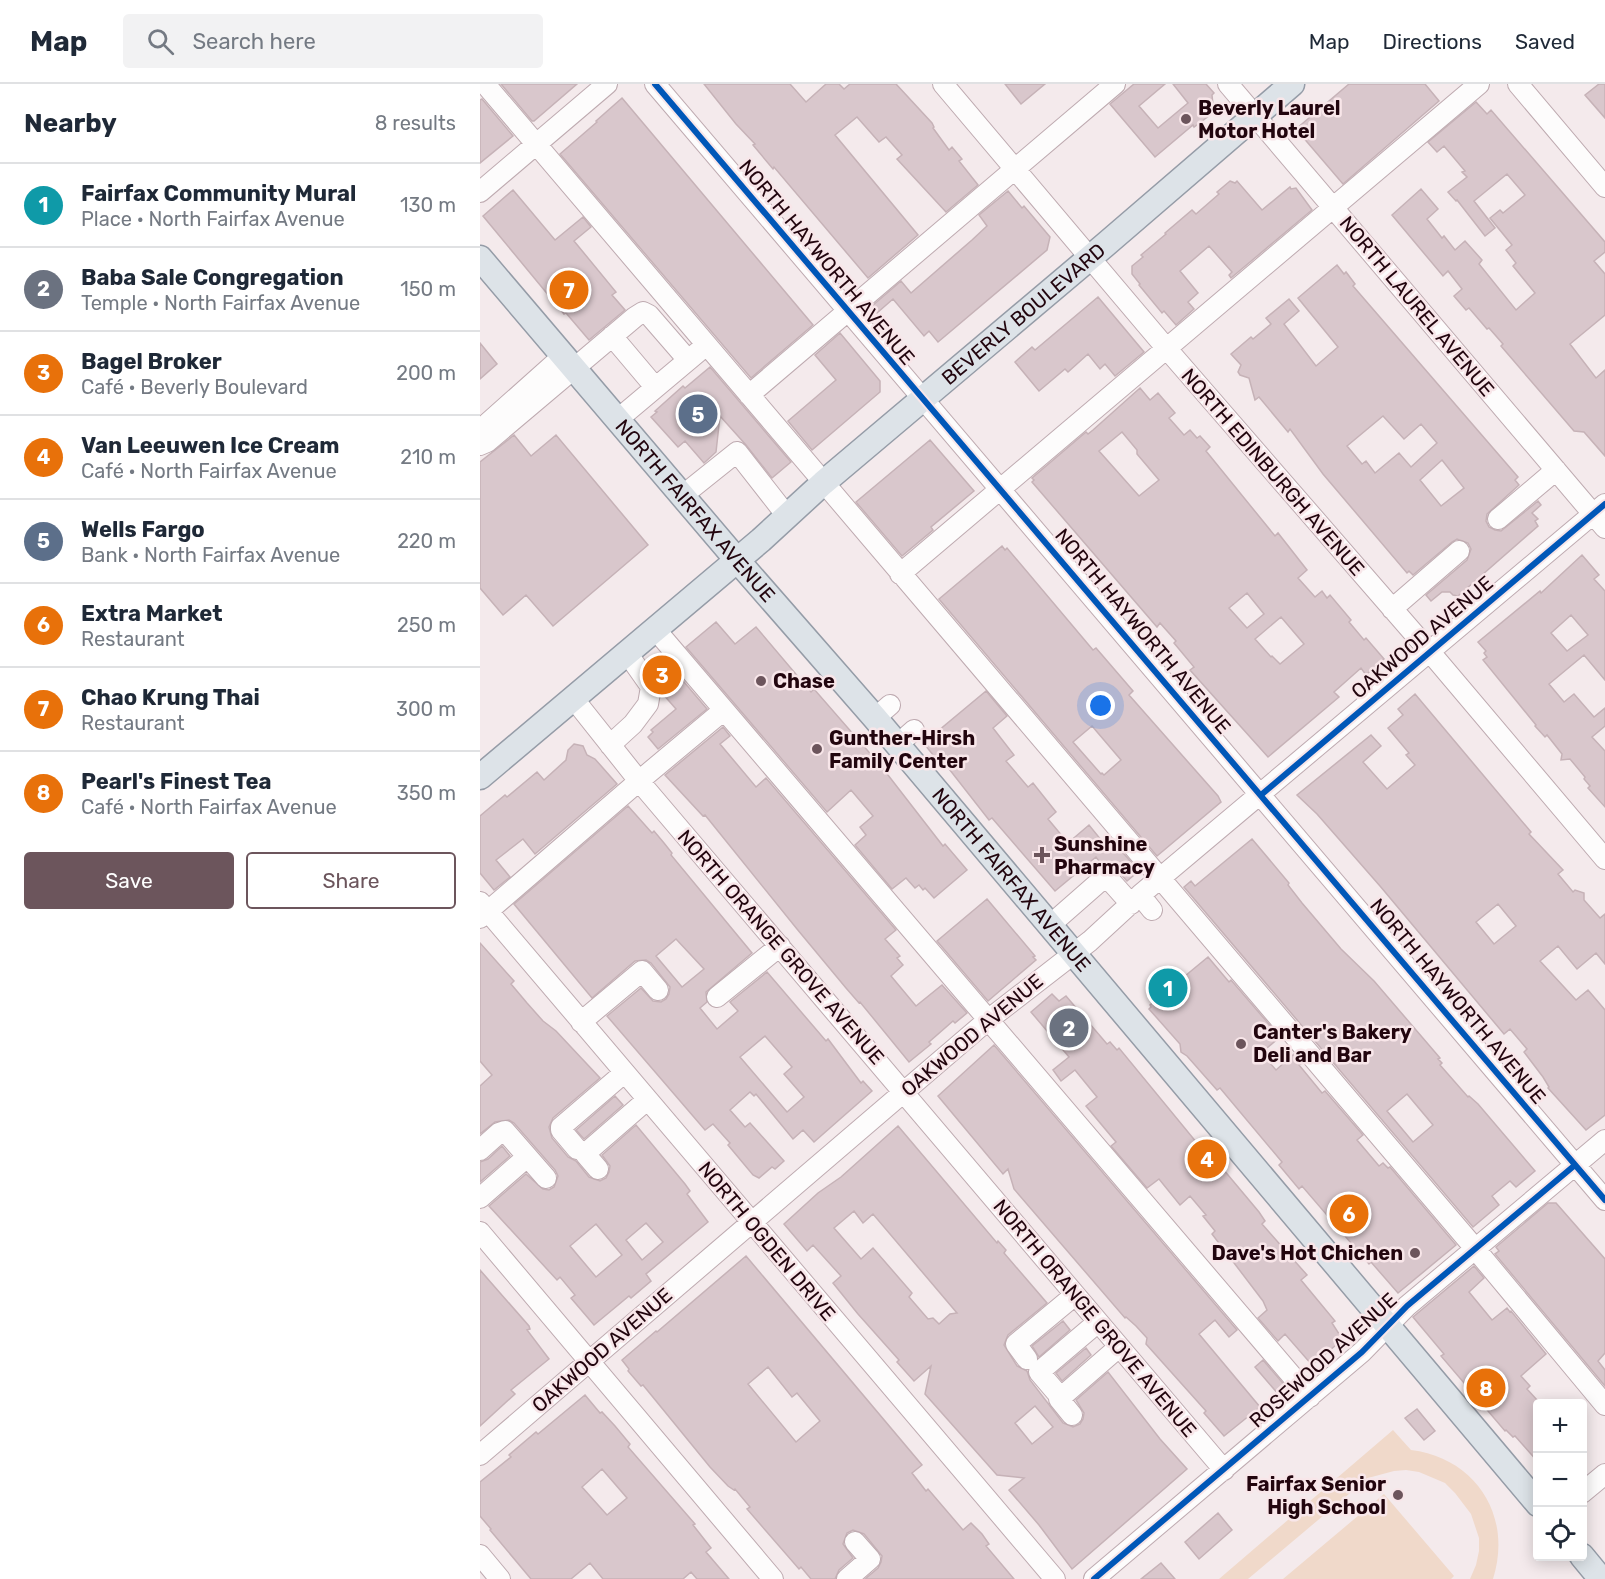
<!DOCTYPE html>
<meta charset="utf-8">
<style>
:root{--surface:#fff;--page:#f2f2f3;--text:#1f2937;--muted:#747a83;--line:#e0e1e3;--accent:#6c555c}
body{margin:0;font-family:Rubik,sans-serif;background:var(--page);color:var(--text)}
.controls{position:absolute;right:18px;bottom:18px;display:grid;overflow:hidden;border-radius:6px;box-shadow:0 3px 15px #0003}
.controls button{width:54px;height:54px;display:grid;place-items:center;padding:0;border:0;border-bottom:2px solid var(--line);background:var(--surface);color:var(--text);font:30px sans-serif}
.you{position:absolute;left:621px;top:622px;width:21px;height:21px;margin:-15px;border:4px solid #fff;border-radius:50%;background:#1a73e8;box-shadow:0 0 0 9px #1a73e833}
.badge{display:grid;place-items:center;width:39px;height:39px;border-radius:50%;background:var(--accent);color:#fff;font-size:20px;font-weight:700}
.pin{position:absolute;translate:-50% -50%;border:3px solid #fff;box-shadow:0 2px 6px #0006}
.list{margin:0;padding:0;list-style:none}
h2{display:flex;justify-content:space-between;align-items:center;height:78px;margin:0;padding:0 24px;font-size:26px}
h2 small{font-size:20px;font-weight:400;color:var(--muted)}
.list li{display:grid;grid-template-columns:39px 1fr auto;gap:18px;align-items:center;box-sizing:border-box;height:84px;padding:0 24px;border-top:2px solid var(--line)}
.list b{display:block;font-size:22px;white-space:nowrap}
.list p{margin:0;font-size:20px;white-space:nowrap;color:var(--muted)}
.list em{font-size:20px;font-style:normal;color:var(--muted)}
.actions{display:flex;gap:12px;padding:18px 24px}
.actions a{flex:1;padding:14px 0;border:2px solid var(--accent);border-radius:6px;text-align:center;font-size:21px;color:var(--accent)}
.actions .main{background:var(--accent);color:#fff}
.icon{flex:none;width:33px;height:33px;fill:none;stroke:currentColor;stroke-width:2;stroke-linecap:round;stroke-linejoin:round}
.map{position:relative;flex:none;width:1125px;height:1495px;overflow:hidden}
header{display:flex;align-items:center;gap:36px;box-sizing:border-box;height:84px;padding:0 30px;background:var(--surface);border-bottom:2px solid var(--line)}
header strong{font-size:28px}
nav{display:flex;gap:33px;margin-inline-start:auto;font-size:21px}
.search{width:420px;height:54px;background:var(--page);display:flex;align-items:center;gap:15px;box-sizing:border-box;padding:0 21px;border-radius:6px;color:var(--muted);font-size:22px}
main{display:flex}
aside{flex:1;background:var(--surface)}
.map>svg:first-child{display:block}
.green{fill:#f0d9ca}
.building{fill:#d9c7cc;stroke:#c6b2b7;stroke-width:1.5;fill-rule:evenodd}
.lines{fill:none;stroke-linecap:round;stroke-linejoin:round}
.minor-casing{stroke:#beaab0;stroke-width:22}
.major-casing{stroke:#959ca7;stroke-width:27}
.minor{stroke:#fdfcfc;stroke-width:20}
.major{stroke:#dde3e8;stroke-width:24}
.cycleway-casing{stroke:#f8e6e9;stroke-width:10}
.cycleway{stroke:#0057b8;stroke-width:6}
.poi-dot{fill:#6c555c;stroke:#f8e6e9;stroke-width:2}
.labels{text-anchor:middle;stroke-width:5;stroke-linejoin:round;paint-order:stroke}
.poi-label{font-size:20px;font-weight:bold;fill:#22050e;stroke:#f8e6e9;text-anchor:start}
.street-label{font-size:20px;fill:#22050e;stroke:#f8e6e9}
</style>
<header>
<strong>Map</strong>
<div class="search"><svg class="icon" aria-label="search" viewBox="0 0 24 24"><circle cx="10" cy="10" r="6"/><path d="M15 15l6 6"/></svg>Search here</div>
<nav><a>Map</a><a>Directions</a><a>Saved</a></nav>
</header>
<main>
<aside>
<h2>Nearby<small>8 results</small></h2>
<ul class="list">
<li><span class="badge" style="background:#0f9aa8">1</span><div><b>Fairfax Community Mural</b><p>Place · North Fairfax Avenue</p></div><em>130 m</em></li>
<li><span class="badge" style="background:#6b7280">2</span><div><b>Baba Sale Congregation</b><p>Temple · North Fairfax Avenue</p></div><em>150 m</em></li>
<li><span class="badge" style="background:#e8710a">3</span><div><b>Bagel Broker</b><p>Café · Beverly Boulevard</p></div><em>200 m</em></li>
<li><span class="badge" style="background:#e8710a">4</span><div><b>Van Leeuwen Ice Cream</b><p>Café · North Fairfax Avenue</p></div><em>210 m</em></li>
<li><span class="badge" style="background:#5c6f8a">5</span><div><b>Wells Fargo</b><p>Bank · North Fairfax Avenue</p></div><em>220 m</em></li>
<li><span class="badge" style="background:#e8710a">6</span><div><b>Extra Market</b><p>Restaurant</p></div><em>250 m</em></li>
<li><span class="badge" style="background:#e8710a">7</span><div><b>Chao Krung Thai</b><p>Restaurant</p></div><em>300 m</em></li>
<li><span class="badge" style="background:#e8710a">8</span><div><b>Pearl's Finest Tea</b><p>Café · North Fairfax Avenue</p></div><em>350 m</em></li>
</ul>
<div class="actions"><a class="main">Save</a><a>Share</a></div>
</aside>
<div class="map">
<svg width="1125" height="1495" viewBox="0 0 1125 1495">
<rect width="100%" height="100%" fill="#f4eaec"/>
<path class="green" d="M913 1346 931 1366C996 1374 1033 1432 1013 1495H990L996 1481 999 1467V1454L991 1430 975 1409 965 1399 939 1388 926 1386 914 1387 888 1394 768 1495H739Z
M904 1410 974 1492 971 1495H803Z"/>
<path class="building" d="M21 0H97L54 37H52Z
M224 0H310L326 18 346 0H359L364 5 370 0H416L452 39 454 43 453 44 469 66 472 63 482 75 479 77 498 101 466 128 417 75 422 71 406 53 399 58 377 33 355 51 438 151 388 194 294 83 293 85 273 61 275 60 256 40Z
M525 0H565L541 20Z
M654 0H685L659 22 678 44 708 19 693 0H726L734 9 732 11 733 21 730 31 714 43 713 41 675 73 630 20Z
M869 0H945L959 17 863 100 816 45Z
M1119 0H1125V34L1105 11Z
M142 14 333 241 271 294 80 70 117 38 116 37Z
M2 15 33 52 0 79V16Z
M996 18 1007 30 1011 26 1125 158V168L1114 177 1125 190V231L1090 260 1116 294 1125 286V372L1104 348 1094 347 1021 262 1023 260 1009 244 1007 245 989 224 986 226 974 212 982 205 968 187 963 192 912 131 941 105 958 125 947 135 962 154 964 152 975 166 985 157 1002 176 999 180 1036 226 1055 209 1033 182 1036 179 1026 166 1032 161 1010 134 1020 126 1023 129 1045 111 1027 90 994 117 1015 144 1005 152 977 116 976 117 968 108 987 93 982 88 985 87 964 62 957 68 948 58Z
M750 97 755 99 757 97 782 126 810 103 811 105 816 104 832 126 751 194 749 191 752 188 729 162 700 187 718 209 708 218 714 225 696 241 684 227 682 229 659 201 660 200 652 190V182L663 173 661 171 686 150 685 149 712 126 716 130 739 110 737 108Z
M33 106 75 156 103 133 111 143 94 157 136 208 132 211 145 226 109 256 86 229 84 230 3 132Z
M528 107 542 124 544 122 570 153 567 166 458 258 449 247 444 252 413 215 397 229 392 222 421 197 431 209 492 156 507 142 499 131Z
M857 181 864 190 866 188 875 200 873 202 1038 393 1035 396 1039 401 1007 430 1006 437 1009 443 1015 446 1021 447 1058 417 1061 421 1052 429 1058 435 1055 437 1058 442 978 512 973 511 970 508H962L951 517 946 511 987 476 991 465 988 459 977 455 972 458 933 491 929 487 927 489 843 390 810 345 808 348 779 313 775 316 769 294 760 291 758 288 761 281 751 270 771 253 773 255 791 240 786 234 809 215 819 227 804 240 836 282 858 263 818 214ZM903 332 924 355 941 340 957 359 931 383 919 369 895 389 886 377 882 380 867 362ZM962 376 984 404 961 422 940 396Z
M618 213 664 268 635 292 625 280 620 285 608 270 588 288 585 285 559 307 535 278 552 263 555 266Z
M360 249 400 297V308L332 366 308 337 356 296 335 271Z
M0 259 17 280 0 295Z
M230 283 311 378 292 394 266 361 240 332 236 368 224 379 205 357 198 363 171 333 177 328 175 327 203 302 205 304Z
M660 304 670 316 678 309 695 329 689 334 704 351 710 346 717 354 720 352 730 363 726 367 795 452 798 449 827 486 818 494 835 513 842 507 847 514 850 511 871 536 869 538 884 556 886 554 904 575 886 591 881 584 854 608 859 613 788 673 710 586 714 583 694 559 696 557 680 539 677 543 552 398 554 396 552 394 606 348 608 350 613 346ZM642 348 657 366V370L679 396 659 412 619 367ZM767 509 784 530 767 544 749 524ZM801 533 824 560 800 580 792 572 791 573 775 555Z
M34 351 51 372 76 351 168 461 73 542 46 511 23 531 0 504V378Z
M450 356 494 407 451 443 453 446 422 472 376 418Z
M522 462 525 466 527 464 613 566 616 564 653 607 649 611 738 712 741 718 677 772 459 515ZM612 642 641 676 624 691 622 689 621 690 593 658Z
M1102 471 1119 491 1114 495 1125 507V596L1104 571 1069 600 1084 618 1094 610 1114 633 1125 624V642L1112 653 1125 667V723L1108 704 1110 702 1104 695 1105 693 1090 675 1081 676 1082 670 1067 651 1065 653 1055 642 1056 641 1003 576 1007 573 1004 569 1006 567 998 558 1060 507 1061 509ZM1091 531 1108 551 1087 567 1071 549Z
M236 538 255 560 276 543 331 608 334 605 401 682 463 762 465 760 487 786 454 814 445 804 443 806 439 801 435 804 426 794 412 805 375 761 386 751 380 743 393 732 371 706 347 728 206 563Z
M187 578 227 625 178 665 168 653 173 648 171 646 196 625 182 609 183 600 175 588Z
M506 607 527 632 513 644 534 671 526 677 548 703 553 699 576 728 568 735 588 759 609 741 630 767 637 762 659 787 647 797 635 784 629 781H622L616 773 575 807 512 734 509 736 466 681 463 683 445 661 447 659 446 657Z
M935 610 1051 748 1049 750 1083 786 1078 790 1093 808 1095 806 1104 809V816L1120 834 1125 830V880L1116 869 1097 885 1078 862 1060 877 1096 916 1108 906 1125 926V1031L1106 1046 1068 1004 1069 1003 1063 993 1044 968 1047 965 1030 945 1024 950 900 802 837 730 817 711 891 651 901 662 883 678 907 705 935 681 926 671 929 669 908 644 923 631 918 625ZM1018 820 1036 842 1014 860 996 838Z
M243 643 250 652 240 660 276 703 286 694 416 846 405 855 420 872 417 874 423 881 411 892 436 922 462 901 487 929 475 939 473 937 449 958 451 960 429 978 380 918 379 919 366 904 317 845 225 731 223 732 185 691Z
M94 660 103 662 107 671 115 675 137 700 55 770 43 755 16 776 30 793 14 806 0 789V732L25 711 27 713 57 688 64 696 86 676 88 666Z
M148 722 172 749 174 747 184 759 192 769 191 771 272 869 226 908 227 918 220 924 237 945 258 927 250 918 287 888 346 957 348 955 381 999 383 997 392 1007 334 1058 323 1046 313 1055 276 1010 274 1012 270 1008 250 1026 265 1043 270 1039 304 1077 295 1085 292 1083 279 1094 273 1091 248 1061 250 1059 233 1040 225 1046 127 932 161 904 173 917 181 918 186 915 189 910 190 903 171 879 166 876 155 877 112 914 34 820ZM196 855 224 885 202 903 176 872ZM285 952 312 983 304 990 324 1013 307 1028 260 973Z
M772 755 809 799 808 801 822 819 861 865 894 897 960 974 958 975 962 979 960 981 988 1013 989 1012 998 1020 1055 1087 1036 1103 1030 1097 1012 1112 1019 1121 993 1143 704 803 711 797 715 802ZM927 1010 953 1041 933 1058 907 1027Z
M507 815 555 872 553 873 556 876 508 917 457 857Z
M0 859 34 897 31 900 47 919 63 937 76 947 120 994 73 1034 69 1043 72 1054 88 1073 96 1077 109 1093 120 1097 126 1094 129 1088 130 1082 122 1071 156 1041 205 1100 210 1107 207 1110 228 1138 166 1190 171 1197 151 1214 149 1212 114 1241 91 1214 95 1211 80 1193 77 1196 9 1122 46 1090 63 1105 69 1106 74 1103 78 1092 75 1086 34 1039 29 1036 15 1038 0 1050V1002L12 991 0 977ZM166 1139 183 1158 162 1176 146 1156ZM116 1140 142 1171 116 1193 90 1162Z
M728 873 749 898 751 896 800 953 781 969 796 986 814 970 822 979 819 981 842 1009 845 1007 883 1051 877 1056 899 1082 903 1079 908 1084 910 1083 976 1161 918 1209 891 1178 889 1180 822 1102 819 1105 799 1081 802 1078 740 1004 737 1006 707 972 701 968 700 960 669 925 671 923 670 921Z
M572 910 579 917 586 912 627 960 630 958 637 966 639 964 740 1087 743 1085 779 1128 785 1137 782 1140 827 1191 821 1196 855 1237 852 1239 861 1253 856 1261 832 1281 805 1250 798 1257 778 1234 787 1226 783 1217 732 1150 735 1147 723 1132 726 1131 710 1112 700 1121 679 1095 667 1104 631 1062 636 1058 606 1022 617 1013 595 986 581 997 573 986 589 973 551 928Z
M514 961 757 1246 749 1253 735 1236 719 1250 780 1323 744 1352 724 1329 726 1327 666 1260 667 1254 656 1242 646 1233 645 1234 534 1105 528 1085 523 1090 458 1012Z
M135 1012 143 1021 104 1055 96 1046Z
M418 1042 517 1159 518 1157 526 1166 524 1169 567 1219 528 1251 524 1261 537 1282 547 1287 550 1296 583 1339 593 1343 600 1340 603 1335 604 1329 596 1316 628 1288 680 1355 707 1385 592 1485 559 1441 529 1406 544 1394 517 1391 445 1310 451 1282 434 1297 417 1278 419 1276 378 1230 353 1199 361 1192 333 1161 327 1167 304 1140 338 1109 361 1093ZM374 1127 383 1139 393 1130 477 1229 470 1230 459 1240 453 1234 448 1235 429 1213 432 1209 393 1164 381 1175 354 1144ZM555 1322 573 1343 552 1360 535 1339Z
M22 1062 30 1072 0 1098V1078L8 1075Z
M1068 1119H1076L1125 1175V1269L1118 1277 1125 1286V1302L1015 1170 1019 1167 1016 1163Z
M266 1172 442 1381 432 1389 446 1407 448 1405 483 1446 491 1439 502 1450 509 1460 506 1462 534 1495H385L398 1484 401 1478 402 1472 384 1450 373 1446 367 1449 363 1460 373 1474 359 1486 355 1495H331L321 1483 319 1485 267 1425 270 1423 255 1405 254 1406 248 1402 230 1383 163 1301 161 1302 148 1287 149 1285 142 1276 176 1247 177 1248ZM288 1283 312 1313 317 1309 340 1337 316 1358 268 1300Z
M994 1182 1004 1194 989 1208 1012 1236 1027 1224 1030 1228 1031 1227 1066 1270 1041 1292 1050 1302 1047 1305 1058 1317V1378L1035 1352 1033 1353 1026 1346 1025 1347 1014 1334 961 1272 964 1270 933 1233Z
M0 1186 49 1242 50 1245 47 1246 69 1275 31 1306 35 1310 0 1342Z
M583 1237 590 1246 559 1273 552 1262Z
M606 1264 611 1271 582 1297 576 1289Z
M783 1276 807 1304 799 1311 775 1283Z
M105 1311 120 1329 122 1328 135 1342 150 1360 148 1363 215 1440 213 1441 231 1464 226 1468 249 1495H217L211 1488 203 1495H123L110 1479 91 1495H51L10 1446 11 1445 0 1432V1398L31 1373 29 1371 56 1348 58 1350ZM122 1385 147 1414 127 1431 102 1403Z
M937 1325 955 1347 944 1356 925 1334Z
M738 1429 752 1446 719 1475 705 1458Z
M681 1479 695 1495H661Z"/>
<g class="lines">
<defs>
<path id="minor" d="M5 0 987 1155 1125 1321
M175 0 1125 1116
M463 0 687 265 950 568 1125 775
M748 0 1125 444
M1038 0 1125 103
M0 108 127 0
M132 252 175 303
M269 311 635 0
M137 336 218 268
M0 346 83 272
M0 361 7 358 155 233 163 228 169 231 208 276
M202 412 257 368 307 432
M1018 435 1076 386
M420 490 999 0
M912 525 979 467
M175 545 830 1313
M93 614 159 697 744 1386
M395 634 410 621
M130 661 153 640 168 620 171 603 147 569
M417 661 434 646
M660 811 672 826
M0 818 575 1495
M0 834 159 697 244 626
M569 842 626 792 651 820
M237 913 300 862
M101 938 162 887 178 906
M97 1065 81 1046V1043L144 989
M0 1066 19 1049 25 1047 66 1094
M118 1085 106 1071 107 1068 167 1016
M0 1114 47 1073
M0 1148 293 1495
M547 1275 536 1260 595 1211
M576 1308 559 1288 618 1238
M592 1331 579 1315 639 1263
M0 1371 508 936 610 857 660 811 1125 420
M1102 1409 1125 1390
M0 1471 20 1495
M367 1495 390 1475 375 1458
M614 1495 882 1268 927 1222 1125 1056"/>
<g id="major">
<path id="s1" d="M0 174 257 476 395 634 1058 1420"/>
<path id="s2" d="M0 693 281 456 343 399 625 161 812 0"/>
<path d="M1102 1472 1121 1495"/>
</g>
</defs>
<use href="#minor" class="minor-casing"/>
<use href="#major" class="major-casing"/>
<use href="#minor" class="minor"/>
<use href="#major" class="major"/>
<defs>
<path id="cycleway" d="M175 0 1125 1116
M781 711 1125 420
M614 1495 882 1268 927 1222 1095 1081"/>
</defs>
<use href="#cycleway" class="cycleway-casing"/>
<use href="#cycleway" class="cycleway"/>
</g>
<g class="poi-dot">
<circle cx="706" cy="35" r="6"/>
<circle cx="281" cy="597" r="6"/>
<circle cx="337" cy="665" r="6"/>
<path d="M559 762h6v6h6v6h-6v6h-6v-6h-6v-6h6z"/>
<circle cx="761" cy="960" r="6"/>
<circle cx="935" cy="1169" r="6"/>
<circle cx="918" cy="1411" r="6"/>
</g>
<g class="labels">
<g class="poi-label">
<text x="718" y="31">Beverly Laurel<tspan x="718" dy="23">Motor Hotel</tspan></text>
<text x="293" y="604">Chase</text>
<text x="349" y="661">Gunther-Hirsh<tspan x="349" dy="23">Family Center</tspan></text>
<text x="574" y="767">Sunshine<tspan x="574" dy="23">Pharmacy</tspan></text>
<text x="773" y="955">Canter's Bakery<tspan x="773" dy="23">Deli and Bar</tspan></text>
<text x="923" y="1176" text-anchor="end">Dave's Hot Chichen</text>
<text x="906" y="1407" text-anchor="end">Fairfax Senior<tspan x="906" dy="23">High School</tspan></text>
</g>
<g class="street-label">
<text transform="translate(347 178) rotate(50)" y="7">NORTH HAYWORTH AVENUE</text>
<text transform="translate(937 222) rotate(50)" y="7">NORTH LAUREL AVENUE</text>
<text dy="7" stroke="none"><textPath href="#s2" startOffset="714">BEVERLY BOULEVARD</textPath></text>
<text transform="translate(793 388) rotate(49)" y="7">NORTH EDINBURGH AVENUE</text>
<text dy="7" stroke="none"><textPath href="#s1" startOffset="332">NORTH FAIRFAX AVENUE</textPath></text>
<text transform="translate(663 547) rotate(50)" y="7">NORTH HAYWORTH AVENUE</text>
<text transform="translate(942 553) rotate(-40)" y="7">OAKWOOD AVENUE</text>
<text dy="7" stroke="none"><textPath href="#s1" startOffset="818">NORTH FAIRFAX AVENUE</textPath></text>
<text transform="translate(301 863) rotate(49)" y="7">NORTH ORANGE GROVE AVENUE</text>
<text transform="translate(978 917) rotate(50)" y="7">NORTH HAYWORTH AVENUE</text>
<text transform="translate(492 951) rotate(-40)" y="7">OAKWOOD AVENUE</text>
<text transform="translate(287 1157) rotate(50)" y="7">NORTH OGDEN DRIVE</text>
<text transform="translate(615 1234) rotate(50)" y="7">NORTH ORANGE GROVE AVENUE</text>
<text transform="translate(122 1266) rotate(-41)" y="7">OAKWOOD AVENUE</text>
<text transform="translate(843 1276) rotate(-42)" y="7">ROSEWOOD AVENUE</text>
</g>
</g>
</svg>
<div class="controls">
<button>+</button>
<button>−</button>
<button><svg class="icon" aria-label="locate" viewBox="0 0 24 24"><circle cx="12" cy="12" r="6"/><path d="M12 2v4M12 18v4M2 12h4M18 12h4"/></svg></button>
</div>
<div class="you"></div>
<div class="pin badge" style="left:688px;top:904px;background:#0f9aa8">1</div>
<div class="pin badge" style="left:589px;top:944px;background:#6b7280">2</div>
<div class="pin badge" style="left:182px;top:591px;background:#e8710a">3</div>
<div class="pin badge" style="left:727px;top:1075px;background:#e8710a">4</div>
<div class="pin badge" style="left:218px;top:330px;background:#5c6f8a">5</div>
<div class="pin badge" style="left:869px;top:1130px;background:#e8710a">6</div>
<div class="pin badge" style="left:89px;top:206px;background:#e8710a">7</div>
<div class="pin badge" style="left:1006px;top:1304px;background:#e8710a">8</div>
</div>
</main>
